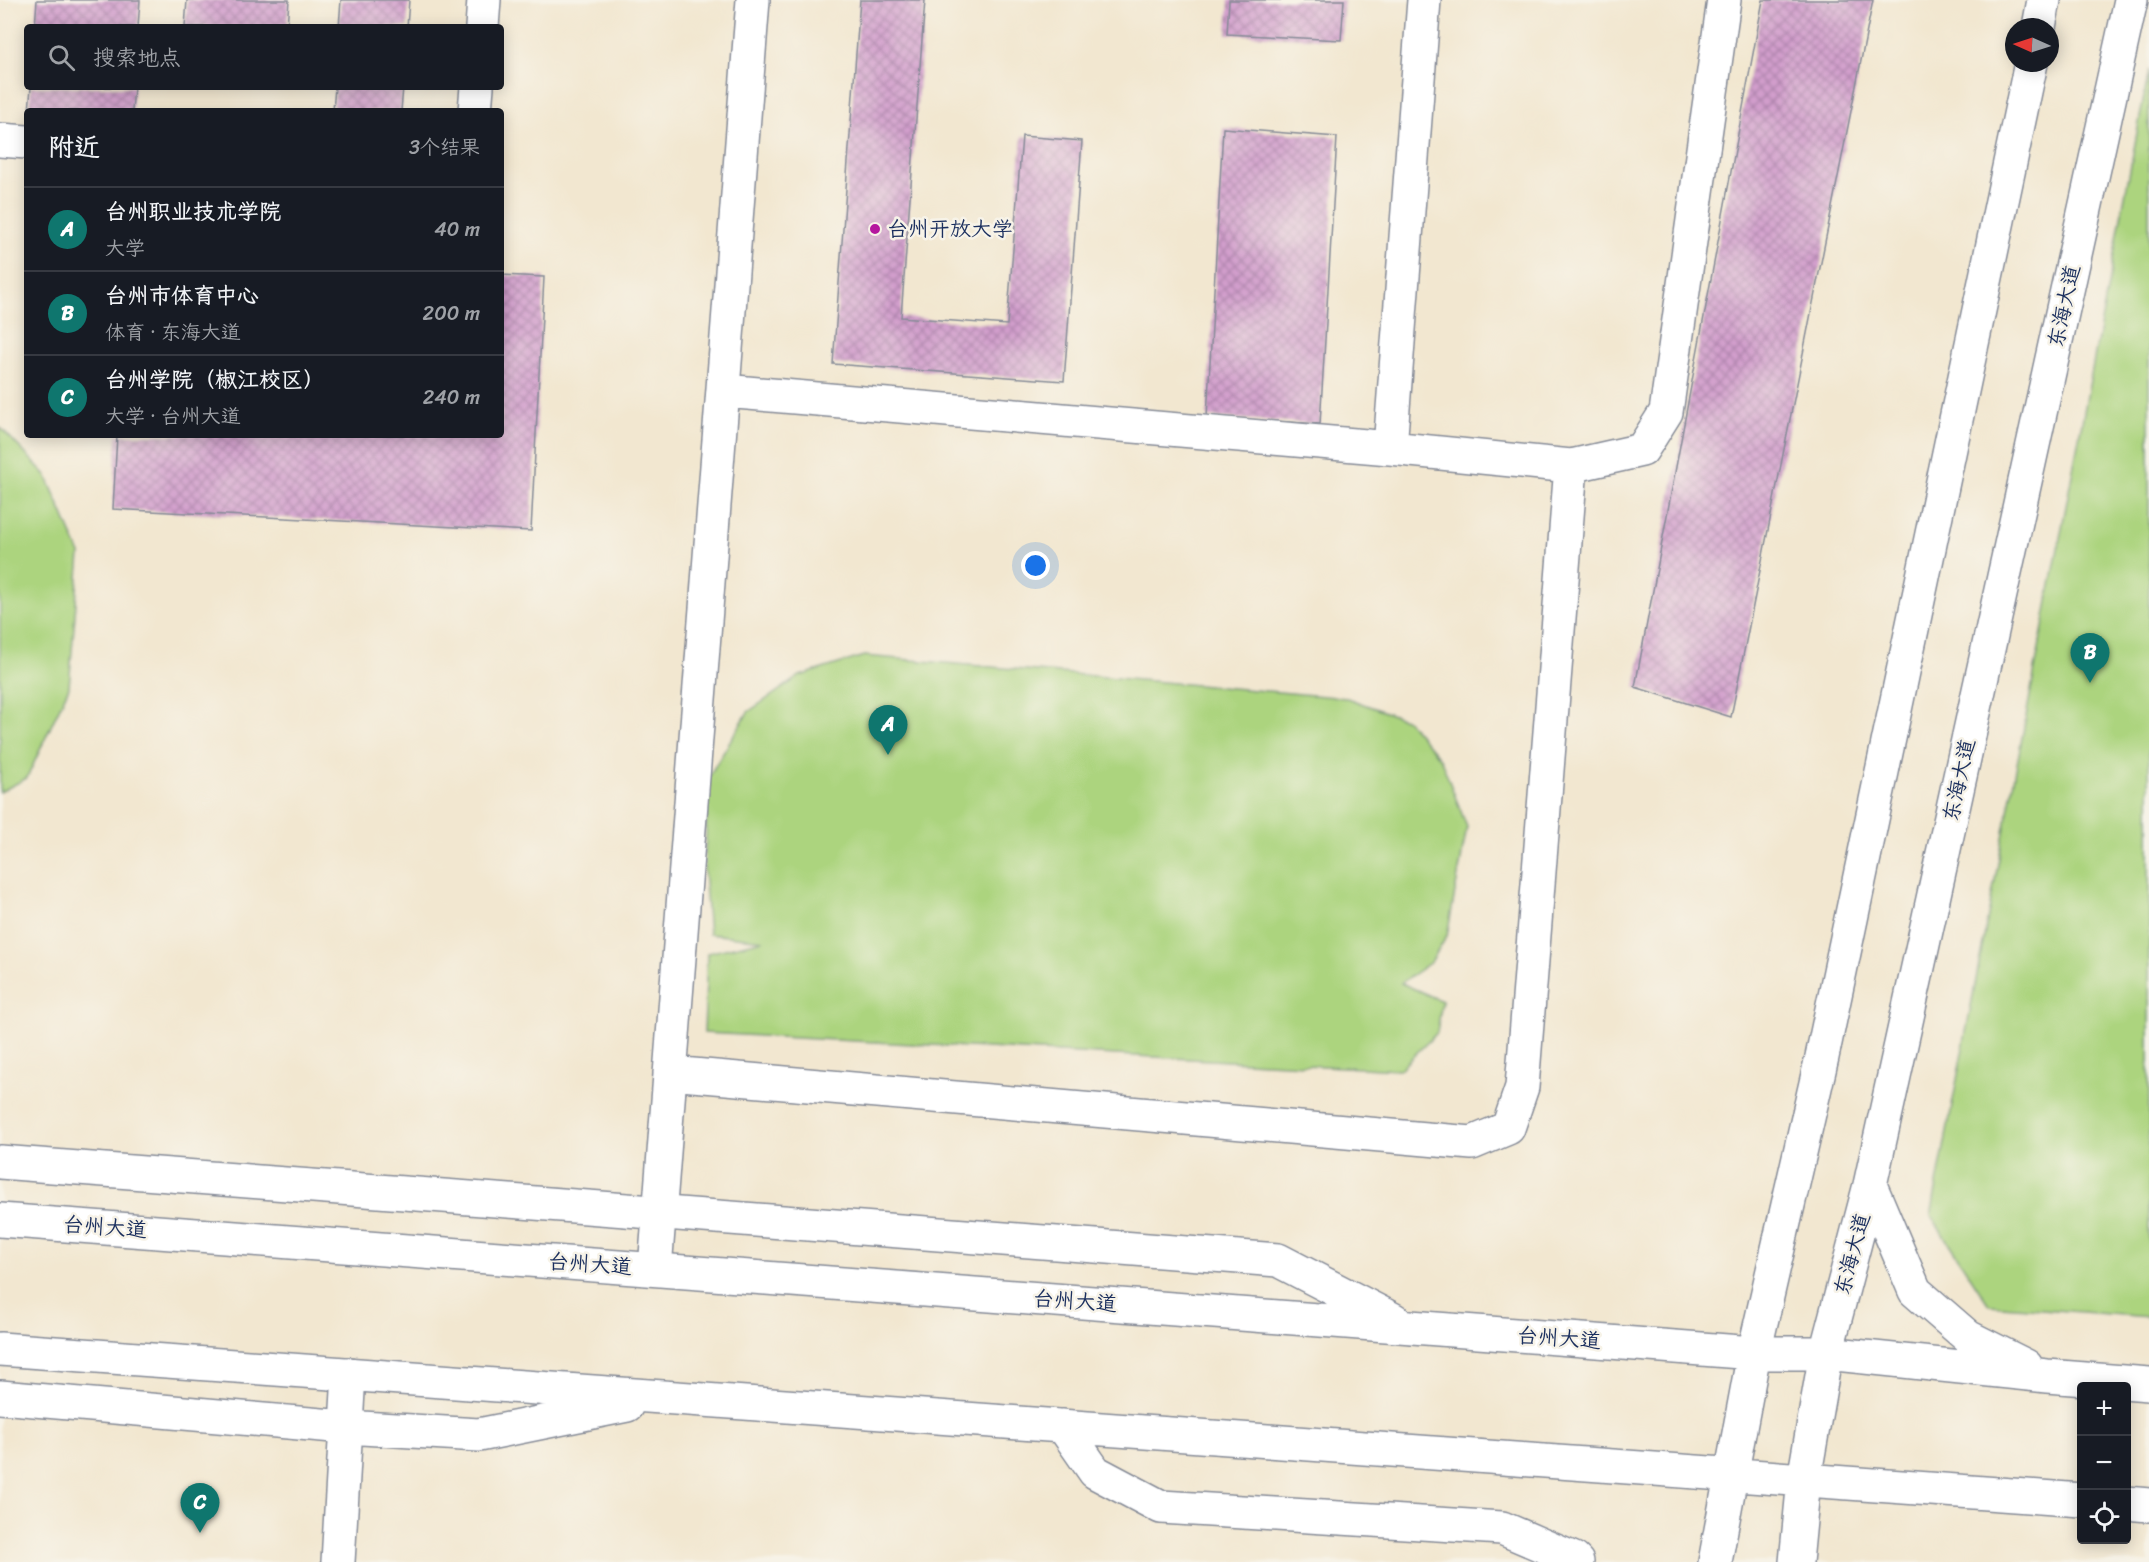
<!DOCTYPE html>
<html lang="zh">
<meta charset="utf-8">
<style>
:root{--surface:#171b24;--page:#20242c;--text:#f1f3f6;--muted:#9ea1a6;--line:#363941;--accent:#0f766e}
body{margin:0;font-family:Sriracha,"LXGW WenKai TC",sans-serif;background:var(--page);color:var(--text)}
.controls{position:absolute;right:18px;bottom:18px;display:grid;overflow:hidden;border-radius:6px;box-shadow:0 3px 15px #0003}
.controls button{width:54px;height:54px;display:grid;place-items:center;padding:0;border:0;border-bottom:2px solid var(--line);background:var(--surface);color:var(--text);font:30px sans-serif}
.compass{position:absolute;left:2005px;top:18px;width:54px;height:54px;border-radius:50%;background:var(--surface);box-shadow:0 3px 15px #0003;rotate:273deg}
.you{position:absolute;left:1036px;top:566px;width:21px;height:21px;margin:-15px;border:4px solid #fff;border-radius:50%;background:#1a73e8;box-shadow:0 0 0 9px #1a73e833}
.badge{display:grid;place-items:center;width:39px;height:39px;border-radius:50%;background:var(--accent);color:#fff;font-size:20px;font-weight:700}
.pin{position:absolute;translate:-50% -50px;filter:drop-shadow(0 2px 3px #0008)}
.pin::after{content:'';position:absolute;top:32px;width:21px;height:18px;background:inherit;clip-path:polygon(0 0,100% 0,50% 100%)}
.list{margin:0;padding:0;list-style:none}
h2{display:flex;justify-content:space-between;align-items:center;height:78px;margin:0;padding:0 24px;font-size:26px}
h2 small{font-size:20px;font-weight:400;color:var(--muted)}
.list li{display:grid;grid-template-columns:39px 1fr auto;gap:18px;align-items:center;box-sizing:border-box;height:84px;padding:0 24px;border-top:2px solid var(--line)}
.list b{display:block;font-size:22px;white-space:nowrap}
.list p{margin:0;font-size:20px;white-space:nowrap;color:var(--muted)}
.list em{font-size:20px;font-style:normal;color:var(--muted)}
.icon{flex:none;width:33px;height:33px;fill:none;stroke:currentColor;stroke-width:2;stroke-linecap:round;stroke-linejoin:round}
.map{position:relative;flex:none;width:2149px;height:1562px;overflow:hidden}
.search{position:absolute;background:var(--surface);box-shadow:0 3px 15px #0003;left:24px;top:24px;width:480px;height:66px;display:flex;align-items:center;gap:15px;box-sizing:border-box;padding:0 21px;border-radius:6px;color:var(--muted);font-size:22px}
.panel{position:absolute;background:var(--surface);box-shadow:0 3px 15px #0003;left:24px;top:108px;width:480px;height:330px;border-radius:6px}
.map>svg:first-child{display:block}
.grass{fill:#acd47e;stroke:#64826e;stroke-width:1.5}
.building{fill:url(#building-cross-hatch)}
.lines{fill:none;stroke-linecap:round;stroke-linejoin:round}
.minor-casing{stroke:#868b97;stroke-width:36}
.major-casing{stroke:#868b97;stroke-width:36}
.minor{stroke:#fff;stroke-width:33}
.major{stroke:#fff;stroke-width:33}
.poi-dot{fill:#b5179e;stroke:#f7f3e8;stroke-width:2}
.labels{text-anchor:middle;stroke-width:5;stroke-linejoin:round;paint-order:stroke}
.poi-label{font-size:21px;fill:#1b2f5e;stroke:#f7f3e8;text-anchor:start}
.street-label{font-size:21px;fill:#1b2f5e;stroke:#f7f3e8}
</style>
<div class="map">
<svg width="2149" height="1562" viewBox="0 0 2149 1562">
<defs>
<pattern id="building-cross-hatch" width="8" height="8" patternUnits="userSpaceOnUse" patternTransform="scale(1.5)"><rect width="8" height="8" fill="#d29ecc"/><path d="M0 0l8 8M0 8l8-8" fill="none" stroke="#aa81a9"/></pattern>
</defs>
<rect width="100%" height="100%" fill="#f7f3e8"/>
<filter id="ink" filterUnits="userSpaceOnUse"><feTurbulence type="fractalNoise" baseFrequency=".0167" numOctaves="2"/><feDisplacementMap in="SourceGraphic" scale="12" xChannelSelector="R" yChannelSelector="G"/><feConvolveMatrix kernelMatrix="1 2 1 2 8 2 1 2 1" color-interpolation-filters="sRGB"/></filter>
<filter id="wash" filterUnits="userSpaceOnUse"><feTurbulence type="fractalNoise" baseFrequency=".008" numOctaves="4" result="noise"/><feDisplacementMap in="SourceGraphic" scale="24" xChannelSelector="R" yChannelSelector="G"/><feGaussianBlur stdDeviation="1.35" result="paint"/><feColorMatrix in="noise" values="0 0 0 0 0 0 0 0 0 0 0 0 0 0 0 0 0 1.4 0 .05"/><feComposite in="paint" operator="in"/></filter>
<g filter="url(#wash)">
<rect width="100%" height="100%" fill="#f2e7d0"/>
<path class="grass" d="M2149 70V1317L1989 1305 1931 1216Z
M0 427 46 475 80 554 69 687 27 778 0 792Z
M864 656 1347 698 1407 720 1441 760 1467 827 1447 936 1431 962 1401 983 1442 1001 1437 1033 1399 1070 704 1033 707 953 764 940 709 934 704 871 709 776 748 712 800 676Z"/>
<g id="blocks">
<path class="building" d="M37 0H140L138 27H35Z
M187 0H289L287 27H185Z
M341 0H409L407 27H339Z
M860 0H925L901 317 1007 325 1022 136 1082 141 1064 381 833 364Z
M1229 0H1344L1341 40 1227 34Z
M1763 0H1873L1731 717 1635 687Z
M31 87H134L132 111H29Z
M335 87H403L401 111H333Z
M1223 128 1337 137 1320 424 1207 417Z
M501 275 544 277 531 531 113 509 117 435H501Z"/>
</g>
</g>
<g filter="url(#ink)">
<use href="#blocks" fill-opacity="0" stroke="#868b97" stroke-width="1.5"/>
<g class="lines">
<defs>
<path id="minor" d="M482 27 484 0
M475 111 477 87
M0 140 27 142
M724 391 1390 448 1571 466 1642 450 1666 412 1724 0
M1390 448 1424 0
M670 1073 1472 1143 1508 1128 1522 1087 1571 466
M655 1269 753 0
M338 1562 349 1374"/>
<path id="major" d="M2039 27 2044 0
M0 1162 1278 1260 1394 1320
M1870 1185 1915 1291 1968 1337 2026 1366
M0 1220 1754 1353H1826L2047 1376 2149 1384
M0 1349 2082 1500
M0 1397 345 1427 479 1435 627 1405
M1063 1426 1095 1472 1161 1507 1502 1528 1574 1559 1577 1562
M2126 1503 2149 1505
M1715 1562 1754 1353 1822 1057 2031 63
M1796 1562 1804 1479 1826 1353 1870 1185 2131 0"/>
</defs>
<use href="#minor" class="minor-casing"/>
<use href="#major" class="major-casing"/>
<use href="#minor" class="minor"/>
<use href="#major" class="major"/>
</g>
</g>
<circle class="poi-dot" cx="875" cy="229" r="6"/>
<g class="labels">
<g class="poi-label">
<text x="887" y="236">台州开放大学</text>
</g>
<g class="street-label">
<text transform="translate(2064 306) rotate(-78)" y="7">东海大道</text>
<text transform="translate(1959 780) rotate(-78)" y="7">东海大道</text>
<text transform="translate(105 1227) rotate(4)" y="7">台州大道</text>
<text transform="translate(1852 1254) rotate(-75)" y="7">东海大道</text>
<text transform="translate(590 1264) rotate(4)" y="7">台州大道</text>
<text transform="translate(1075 1301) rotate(4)" y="7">台州大道</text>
<text transform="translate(1559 1338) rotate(4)" y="7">台州大道</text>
</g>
</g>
</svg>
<div class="controls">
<button>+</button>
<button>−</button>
<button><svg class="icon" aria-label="locate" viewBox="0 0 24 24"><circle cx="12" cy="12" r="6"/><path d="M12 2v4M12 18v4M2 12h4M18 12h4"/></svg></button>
</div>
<svg class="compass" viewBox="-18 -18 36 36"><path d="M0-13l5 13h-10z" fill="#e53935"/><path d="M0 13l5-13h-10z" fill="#9ea1a6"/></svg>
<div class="you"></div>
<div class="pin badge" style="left:888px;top:755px">A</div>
<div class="pin badge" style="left:2090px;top:683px">B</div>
<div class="pin badge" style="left:200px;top:1533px">C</div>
<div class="search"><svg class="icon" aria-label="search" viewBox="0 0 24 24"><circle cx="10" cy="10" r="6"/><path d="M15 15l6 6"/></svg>搜索地点</div>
<section class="panel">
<h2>附近<small>3个结果</small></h2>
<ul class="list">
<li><span class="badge">A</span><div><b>台州职业技术学院</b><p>大学</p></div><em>40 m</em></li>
<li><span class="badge">B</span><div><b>台州市体育中心</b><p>体育 · 东海大道</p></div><em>200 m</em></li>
<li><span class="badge">C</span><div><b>台州学院（椒江校区）</b><p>大学 · 台州大道</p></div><em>240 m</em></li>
</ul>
</section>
</div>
